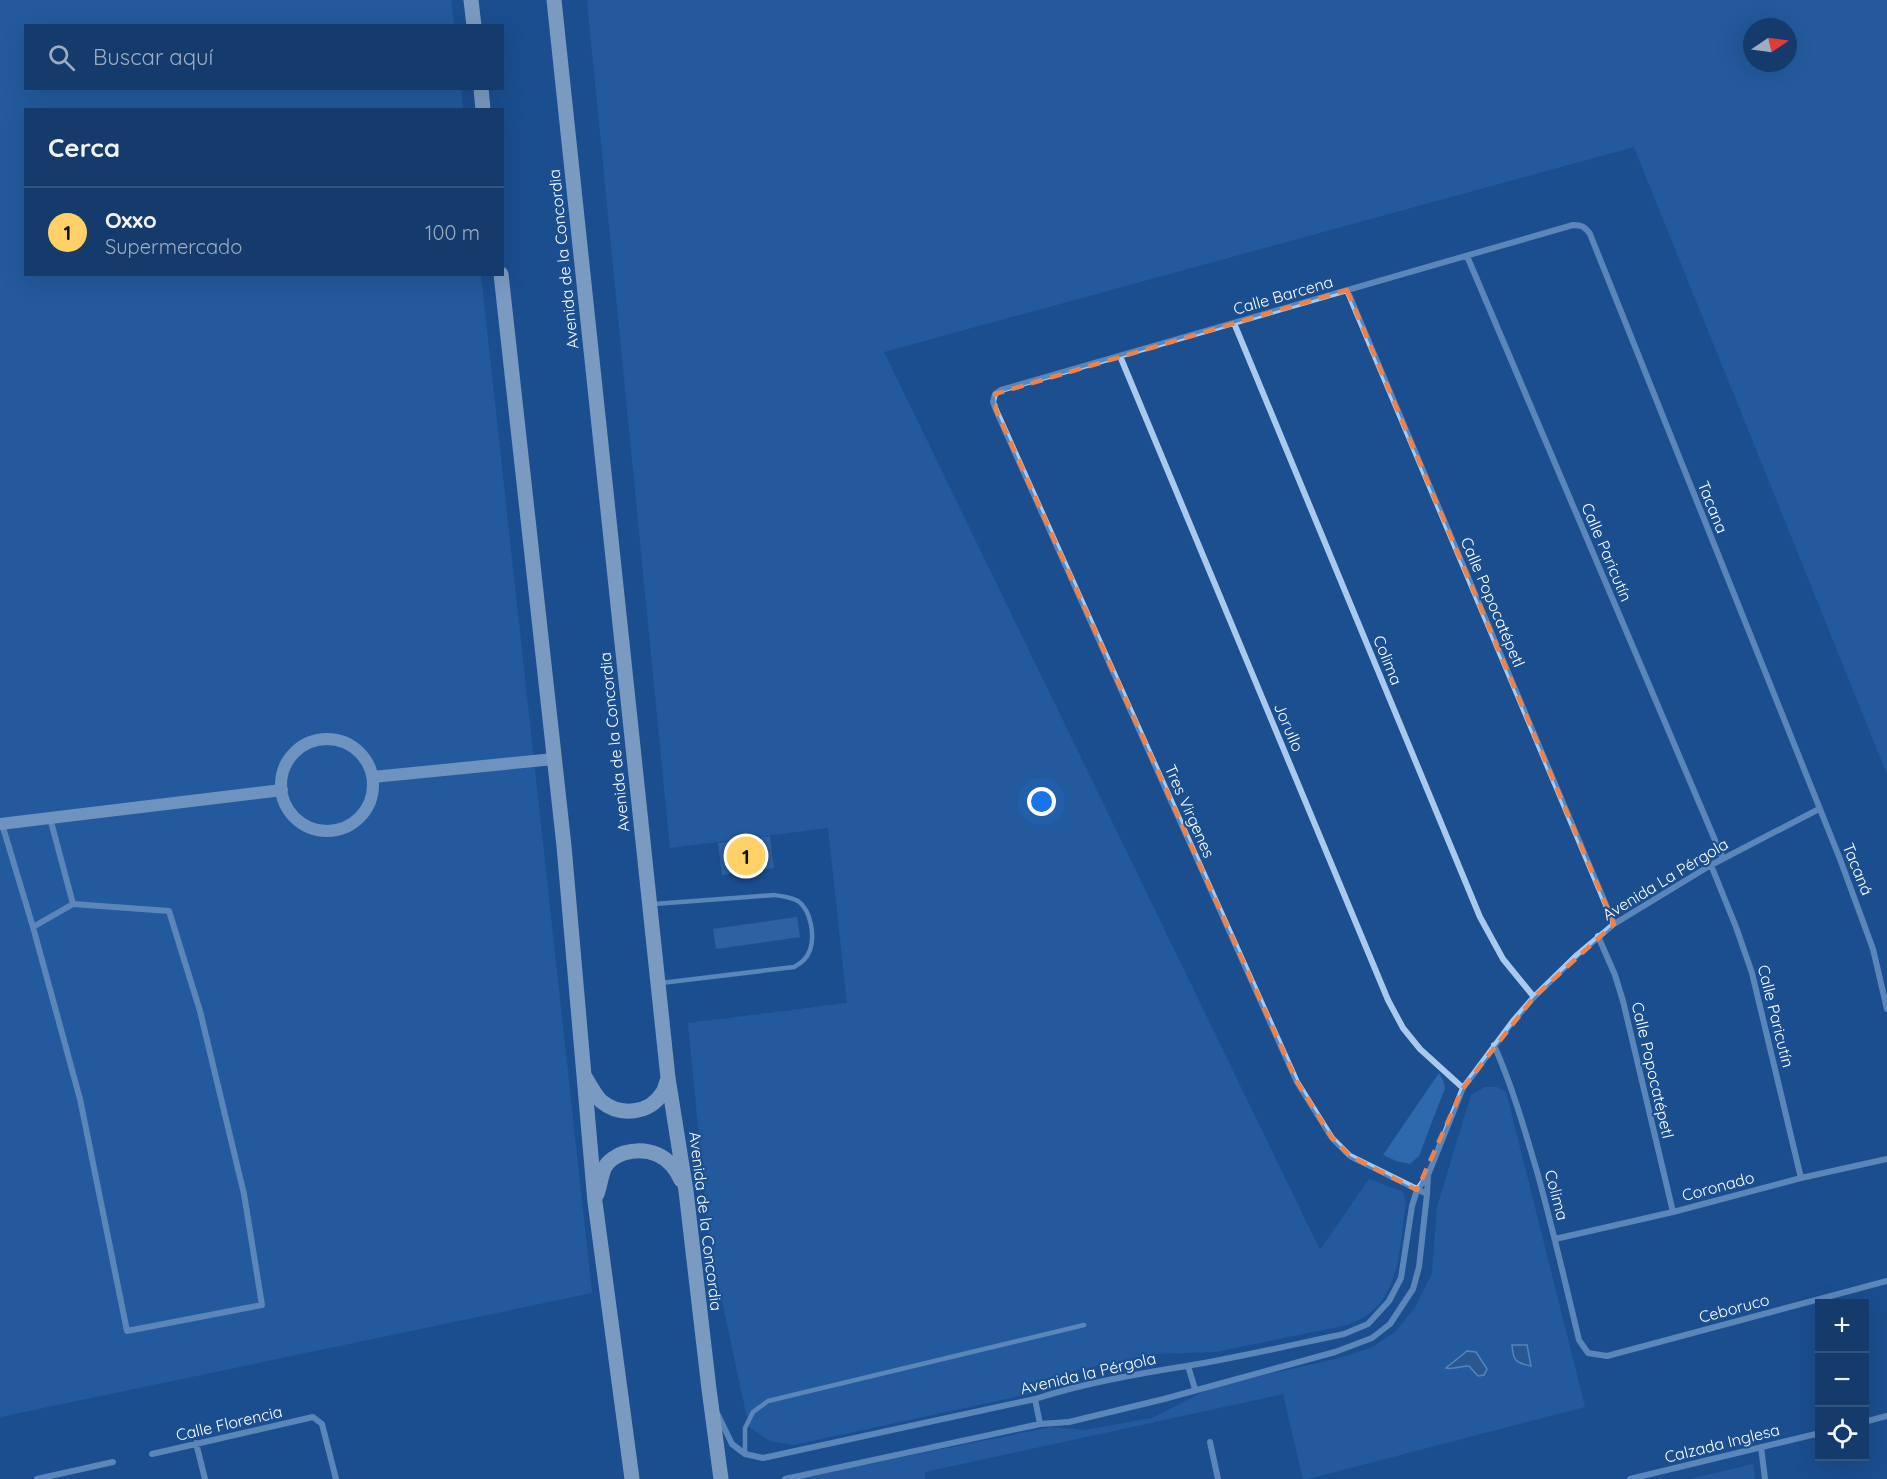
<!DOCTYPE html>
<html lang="es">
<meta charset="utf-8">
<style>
:root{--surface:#143b6b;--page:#214673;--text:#f1f3f6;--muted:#9dadc1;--line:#33557e;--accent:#ffd166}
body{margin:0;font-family:Quicksand,sans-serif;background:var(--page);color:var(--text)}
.controls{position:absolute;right:18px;bottom:18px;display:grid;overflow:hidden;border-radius:0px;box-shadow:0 6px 24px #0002}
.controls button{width:54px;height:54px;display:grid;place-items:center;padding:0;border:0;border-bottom:2px solid var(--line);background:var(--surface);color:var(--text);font:30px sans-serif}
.compass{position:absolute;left:1743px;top:18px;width:54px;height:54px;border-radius:50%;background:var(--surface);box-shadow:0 6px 24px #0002;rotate:77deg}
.you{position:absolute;left:1042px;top:802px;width:21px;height:21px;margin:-15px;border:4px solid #fff;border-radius:50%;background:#1a73e8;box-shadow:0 0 0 9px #1a73e833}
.badge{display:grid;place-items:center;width:39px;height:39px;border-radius:50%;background:var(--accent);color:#111;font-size:20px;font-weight:700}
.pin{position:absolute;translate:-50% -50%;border:3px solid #fff;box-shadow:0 2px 6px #0006}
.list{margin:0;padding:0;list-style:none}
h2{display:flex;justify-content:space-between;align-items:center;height:78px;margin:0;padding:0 24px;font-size:26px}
h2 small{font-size:20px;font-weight:400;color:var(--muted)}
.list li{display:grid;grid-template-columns:39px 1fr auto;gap:18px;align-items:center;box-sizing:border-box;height:90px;padding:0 24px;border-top:2px solid var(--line)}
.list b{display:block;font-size:22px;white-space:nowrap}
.list p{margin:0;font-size:20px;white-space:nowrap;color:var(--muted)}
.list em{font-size:20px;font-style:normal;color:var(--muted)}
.icon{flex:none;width:33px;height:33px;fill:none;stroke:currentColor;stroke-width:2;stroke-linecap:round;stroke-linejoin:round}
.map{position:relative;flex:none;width:1887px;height:1479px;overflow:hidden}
.search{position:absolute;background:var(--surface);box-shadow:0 6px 24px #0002;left:24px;top:24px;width:480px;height:66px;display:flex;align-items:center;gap:15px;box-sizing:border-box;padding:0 21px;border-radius:0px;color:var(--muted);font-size:22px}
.panel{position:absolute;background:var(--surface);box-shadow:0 6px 24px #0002;left:24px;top:108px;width:480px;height:168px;border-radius:0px}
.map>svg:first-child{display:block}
.green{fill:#2e69ad;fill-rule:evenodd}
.water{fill:#3c6290;stroke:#9cc4f0;stroke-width:1.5}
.building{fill:#4478b7}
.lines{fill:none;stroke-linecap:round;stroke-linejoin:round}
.lane{stroke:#a9c9ee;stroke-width:4.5}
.street{stroke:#a9c9ee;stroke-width:6}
.secondary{stroke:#d6e6fa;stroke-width:12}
.primary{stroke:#f0f6ff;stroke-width:15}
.marked{fill:none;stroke:#ee8249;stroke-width:4.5;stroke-dasharray:12 8;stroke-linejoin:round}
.labels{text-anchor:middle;stroke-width:4.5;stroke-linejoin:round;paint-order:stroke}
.street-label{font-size:16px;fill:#fff;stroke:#1b4f8f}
</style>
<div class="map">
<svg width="1887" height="1479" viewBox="0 0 1887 1479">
<rect width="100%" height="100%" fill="#1b4f8f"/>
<path class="green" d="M0 0H451L454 25 26 26V88H461L463 109 26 110V274L481 275 592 1293 0 1417Z
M587 0H1887V774L1634 147 884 352 1320 1250 1369 1179 1403 1192 1406 1202C1400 1241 1401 1295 1364 1317 1359 1320 1353 1322 1347 1325L1216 1352 1153 1354 1063 1373 1029 1394 793 1445 770 1441 749 1427 709 1240 688 1023 847 1003 828 828 670 848ZM1752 27H1788V63H1752Z
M1439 1073 1443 1080 1445 1088 1419 1156 1410 1164 1396 1161 1383 1155Z
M1485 1087H1497L1506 1092 1585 1407 1308 1479H1303L1283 1394 925 1472V1479H795L1051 1427 1084 1430 1152 1418 1213 1387 1340 1358 1373 1347 1395 1332 1415 1308 1432 1273 1437 1207 1471 1095Z
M1753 1464 1755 1479H1690Z"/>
<path class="water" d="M1512 1345H1527L1531 1366C1516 1363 1513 1361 1512 1345Z
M1467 1351 1476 1352 1487 1369 1484 1375 1478 1376 1469 1366C1461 1366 1452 1370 1446 1368Z"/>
<path class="building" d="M770 836 774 868 722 875 718 843Z
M797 917 800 937 716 949 713 929Z"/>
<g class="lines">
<path class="lane" d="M654 904 774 895C782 896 791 897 798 901 811 910 815 936 810 950 807 959 801 963 794 967L661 983
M745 1454V1428L753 1412 768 1401 1084 1325"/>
<path class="street" d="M1467 256 1723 859
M1347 290 1614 924
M1234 323 1480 917 1503 959 1534 997
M1120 356 1388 1000 1403 1028 1420 1049 1463 1088
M2 824 33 927 73 904 50 818
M1711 865 1736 927 1752 973 1801 1178
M33 927 80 1099 127 1331 262 1305 244 1194 200 1011 169 911 73 904
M1598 936 1615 975 1623 1001 1673 1212
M1494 1045C1513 1088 1525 1131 1538 1175 1553 1230 1566 1285 1579 1340L1588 1353 1607 1356 1887 1281
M1427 1194 1350 1156 1332 1138 1297 1082 996 410 993 402 995 394 1001 390 1573 225C1582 225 1585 227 1590 234L1840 859 1873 949 1887 1009
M1555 1239 1673 1212 1801 1178 1887 1159
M1188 1366 1195 1389
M1035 1399 1040 1424
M718 1415 732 1444 745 1454 763 1458 1035 1399C1085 1383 1136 1374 1187 1366 1240 1357 1292 1345 1344 1334L1368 1324 1389 1301 1401 1278 1412 1206 1417 1190 1428 1175 1463 1088 1513 1021 1534 997 1577 955 1614 924 1711 865 1819 809
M1864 1422 1887 1416
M1210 1442 1218 1479
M196 1443 205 1479
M1761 1447 1765 1479
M152 1454 313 1417 322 1424 336 1479
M37 1479 113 1462
M785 1479 1040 1424 1069 1422 1164 1399 1335 1352 1372 1338 1390 1324 1413 1289 1419 1267 1427 1194 1428 1175
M1630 1479 1820 1433"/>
<path class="secondary" d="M281 785a46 46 0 1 1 92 0a46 46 0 1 1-92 0Z
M373 777 554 759
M0 824 282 790"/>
<path class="primary" d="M471 0 474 26
M554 0 668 1078 686 1191 709 1389 721 1479
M481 88 483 110
M501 274 564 846 595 1202 632 1479
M585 1077C590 1085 595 1095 601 1101 620 1117 650 1114 663 1092 665 1089 666 1083 668 1079
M597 1194C600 1186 601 1175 605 1167 608 1161 617 1155 624 1153 648 1146 670 1155 681 1180"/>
</g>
<path d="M0 0H1887V1479H0ZM1347 290 1614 924 1534 997 1463 1088 1417 1190 1350 1156 1332 1138 1297 1082 996 410 995 394Z" fill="#1b4f8f" fill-opacity=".55" fill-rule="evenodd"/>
<path class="marked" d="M1347 290 1614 924 1534 997 1463 1088 1417 1190 1350 1156 1332 1138 1297 1082 996 410 995 394Z"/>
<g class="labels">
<g class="street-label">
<text transform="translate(563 259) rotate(-96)" y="6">Avenida de la Concordia</text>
<text transform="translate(1283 295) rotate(-16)" y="6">Calle Barcena</text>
<text transform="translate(1713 507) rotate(68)" y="6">Tacana</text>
<text transform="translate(1607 552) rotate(67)" y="6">Calle Paricutín</text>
<text transform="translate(1493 602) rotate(67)" y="6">Calle Popocatépetl</text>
<text transform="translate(1388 660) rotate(68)" y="6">Colima</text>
<text transform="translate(1289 727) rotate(67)" y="6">Jorullo</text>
<text transform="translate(614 742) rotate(-96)" y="6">Avenida de la Concordia</text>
<text transform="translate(1190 811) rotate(66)" y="6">Tres Virgenes</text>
<text transform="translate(1858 869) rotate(68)" y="6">Tacaná</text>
<text transform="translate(1665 879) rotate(-31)" y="6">Avenida La Pérgola</text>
<text transform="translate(1776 1016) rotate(76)" y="6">Calle Paricutín</text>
<text transform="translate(1653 1070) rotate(77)" y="6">Calle Popocatépetl</text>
<text transform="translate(1718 1186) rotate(-15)" y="6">Coronado</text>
<text transform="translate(1557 1195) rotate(75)" y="6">Colima</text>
<text transform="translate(706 1221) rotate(83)" y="6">Avenida de la Concordia</text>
<text transform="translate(1734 1308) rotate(-15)" y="6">Ceboruco</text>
<text transform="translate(1088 1373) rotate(-13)" y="6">Avenida la Pérgola</text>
<text transform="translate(229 1423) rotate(-13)" y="6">Calle Florencia</text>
<text transform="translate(1722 1443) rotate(-14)" y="6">Calzada Inglesa</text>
</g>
</g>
</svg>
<div class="controls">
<button>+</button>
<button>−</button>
<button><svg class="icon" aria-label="locate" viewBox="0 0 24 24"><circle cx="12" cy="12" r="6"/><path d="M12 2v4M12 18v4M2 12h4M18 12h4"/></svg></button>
</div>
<svg class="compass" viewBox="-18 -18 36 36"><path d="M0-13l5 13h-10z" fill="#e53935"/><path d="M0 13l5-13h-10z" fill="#9dadc1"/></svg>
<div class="you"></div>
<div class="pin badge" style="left:746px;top:856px">1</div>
<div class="search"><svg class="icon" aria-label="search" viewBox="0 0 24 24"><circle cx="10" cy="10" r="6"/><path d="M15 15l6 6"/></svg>Buscar aquí</div>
<section class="panel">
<h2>Cerca<small></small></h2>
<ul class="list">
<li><span class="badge">1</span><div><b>Oxxo</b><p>Supermercado</p></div><em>100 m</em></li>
</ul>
</section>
</div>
